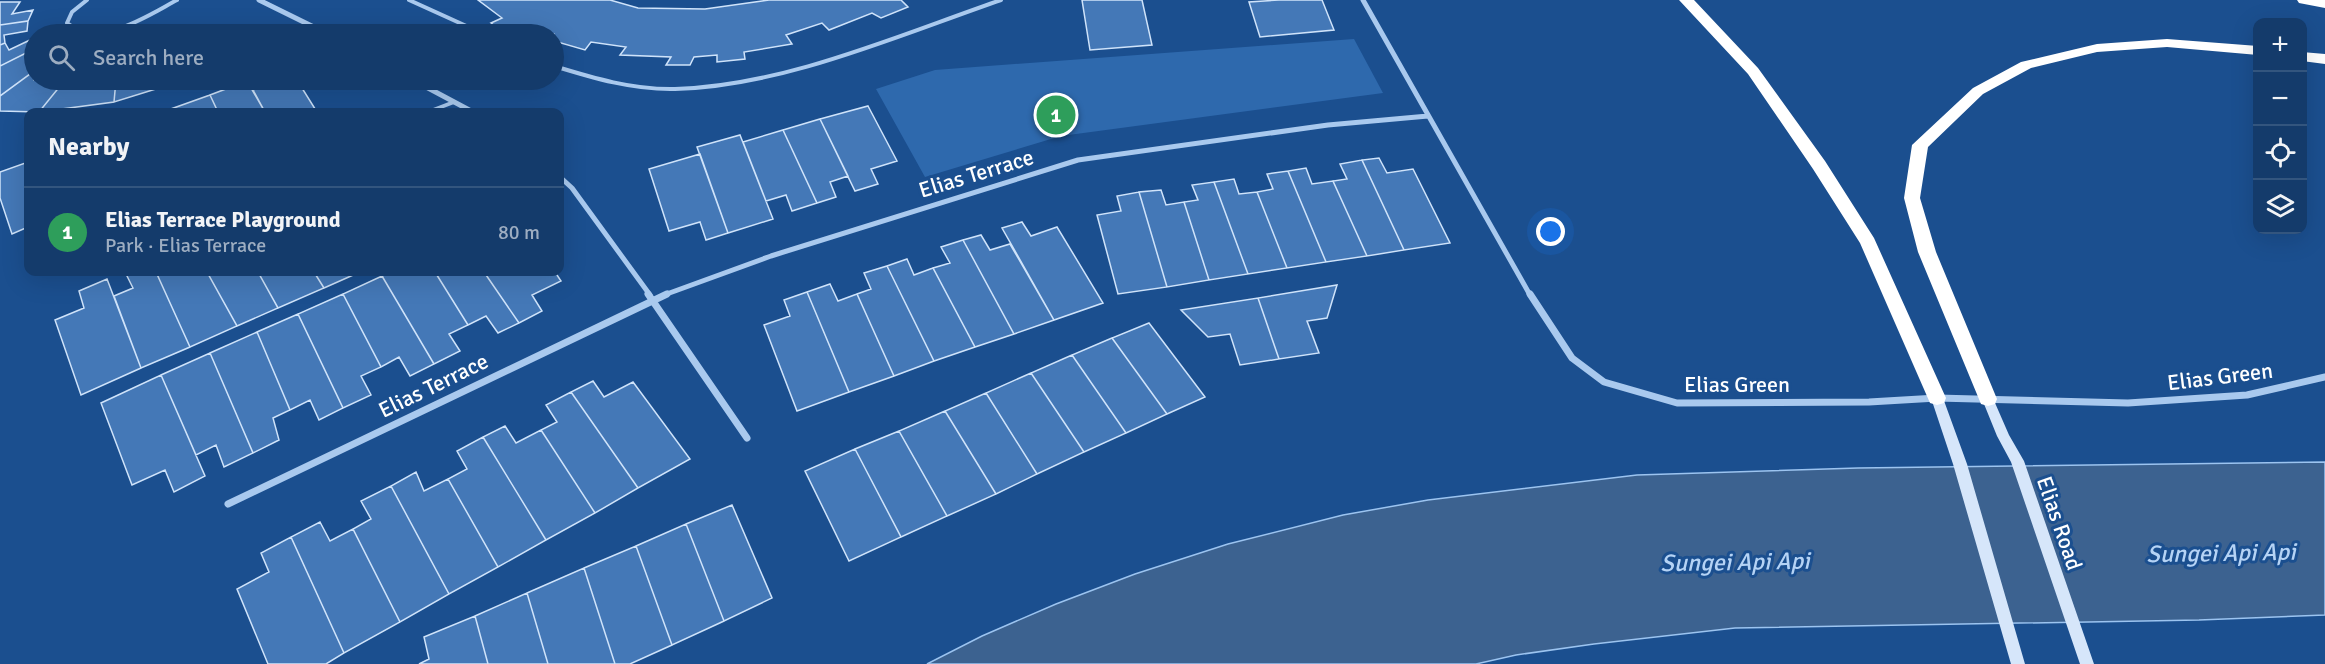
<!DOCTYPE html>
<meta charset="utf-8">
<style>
:root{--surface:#143b6b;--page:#1d4271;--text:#f1f3f6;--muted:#9dadc1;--line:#33557e;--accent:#ffd166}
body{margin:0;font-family:Signika,sans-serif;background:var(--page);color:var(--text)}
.controls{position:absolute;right:18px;top:18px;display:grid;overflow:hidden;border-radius:12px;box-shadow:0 6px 24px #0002}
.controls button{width:54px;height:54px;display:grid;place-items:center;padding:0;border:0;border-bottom:2px solid var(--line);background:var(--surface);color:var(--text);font:30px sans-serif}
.you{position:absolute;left:1551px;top:232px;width:21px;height:21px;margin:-15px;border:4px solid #fff;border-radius:50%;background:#1a73e8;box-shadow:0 0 0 9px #1a73e833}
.badge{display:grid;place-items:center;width:39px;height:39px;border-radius:50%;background:var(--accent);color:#fff;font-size:20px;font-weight:700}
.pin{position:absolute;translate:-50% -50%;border:3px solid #fff;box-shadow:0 2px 6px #0006}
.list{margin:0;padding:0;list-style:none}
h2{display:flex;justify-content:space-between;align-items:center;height:78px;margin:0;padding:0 24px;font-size:26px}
h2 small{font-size:20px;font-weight:400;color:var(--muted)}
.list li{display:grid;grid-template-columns:39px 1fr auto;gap:18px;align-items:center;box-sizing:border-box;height:90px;padding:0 24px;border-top:2px solid var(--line)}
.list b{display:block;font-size:22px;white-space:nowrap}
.list p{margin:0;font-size:20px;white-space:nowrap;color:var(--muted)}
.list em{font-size:20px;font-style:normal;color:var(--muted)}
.icon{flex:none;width:33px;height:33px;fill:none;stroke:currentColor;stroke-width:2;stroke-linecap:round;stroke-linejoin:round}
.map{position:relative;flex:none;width:2325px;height:664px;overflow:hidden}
.search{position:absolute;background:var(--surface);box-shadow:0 6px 24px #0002;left:24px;top:24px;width:540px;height:66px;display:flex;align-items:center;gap:15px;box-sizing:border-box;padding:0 21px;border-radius:33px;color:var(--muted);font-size:22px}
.panel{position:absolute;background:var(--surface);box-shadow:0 6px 24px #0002;left:24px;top:108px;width:540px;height:168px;border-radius:12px}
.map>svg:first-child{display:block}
.green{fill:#2e69ad}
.water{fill:#3c6290;stroke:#9cc4f0;stroke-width:1.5}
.building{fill:#4478b7;stroke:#cfe3fa;stroke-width:1.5}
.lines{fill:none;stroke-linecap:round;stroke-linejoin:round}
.service{stroke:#a9c9ee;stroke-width:4}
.minor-far1{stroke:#a9c9ee;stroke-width:5}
.minor{stroke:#a9c9ee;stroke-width:7}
.secondary{fill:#d6e6fa;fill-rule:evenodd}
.motorway{fill:#fff;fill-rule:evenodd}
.labels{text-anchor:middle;stroke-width:6;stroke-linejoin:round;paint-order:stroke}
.street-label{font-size:22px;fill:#fff;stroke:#1b4f8f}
.water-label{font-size:24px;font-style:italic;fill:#b5d3f5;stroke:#1b4f8f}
</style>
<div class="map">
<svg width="2325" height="664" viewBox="0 0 2325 664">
<rect width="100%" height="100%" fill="#1b4f8f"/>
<path class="green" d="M1354 39 1383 93 1061 136 925 177 876 89 935 70Z"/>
<path class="water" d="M2325 462V615L2199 620 1735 628 1594 644 1516 655 1476 664H927L982 636 1056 604 1135 574 1228 544 1343 515 1428 500 1637 475 1858 468Z"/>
<path class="building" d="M478 0H610L638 8 705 9 769 0H901L908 7 881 18 872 13 829 30 822 23 786 35 792 44 744 52 745 59 717 62V55L694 57 690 65H666L671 57 620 55 626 47 591 42 585 50 554 41V34H528L514 27 504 32 491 23 502 18Z
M1082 0H1142L1152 45 1090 50Z
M1279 0H1322L1334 30 1260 37 1249 2Z
M0 2H20L12 14 33 10 28 21 0 25Z
M28 21 27 31 4 35 5 43 0 45V25Z
M30 40 34 44V49L0 66V45L5 43 9 50Z
M34 49V60L31 62 34 63V71L0 96V66Z
M34 71V80H65L39 112 0 111V96Z
M65 80H116L114 102 39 112Z
M116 80H173L175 83 114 102Z
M280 80H297L317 112H265L253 90Z
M247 81 265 112H218L210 95Z
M210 95 218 112H169L168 110Z
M868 106 897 161 871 169 878 184 855 191 820 119Z
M820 119 848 176 830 182 836 197 817 203 783 130Z
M783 130 817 203 792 211 786 195 766 201 743 142Z
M740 135 773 219 728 233 697 147Z
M700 154 728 233 706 240 700 222 669 231 649 169Z
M1379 158 1387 173 1413 169 1450 243 1404 250 1362 160Z
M1362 160 1404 250 1367 256 1333 181 1347 179 1340 164Z
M28 162V227L12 234 0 198V172Z
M1306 168 1312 184 1333 181 1367 256 1326 262 1288 171Z
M1288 171 1326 262 1287 268 1257 192 1273 189 1267 174Z
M1234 179 1239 194 1257 192 1287 268 1248 274 1214 182Z
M1214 182 1248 274 1209 280 1184 202 1198 200 1192 185Z
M1161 190 1166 205 1184 202 1209 280 1167 287 1139 192Z
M1139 192 1167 287 1118 294 1097 215 1121 211 1117 196Z
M1022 222 1031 236 1057 227 1103 303 1054 320 1002 228Z
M981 235 990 250 1010 244 1054 320 1014 334 963 240Z
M963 240 1014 334 975 347 933 268 950 263 941 247Z
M907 259 914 275 933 268 975 347 934 361 887 266Z
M887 266 934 361 894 376 857 294 871 289 864 273Z
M125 272H156L190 347 141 368 114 296 133 288Z
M156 272H207L237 326 190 347Z
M207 272H258L278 308 237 326Z
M258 272H314L324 288 278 308Z
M314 272H360L324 288Z
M392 272H435L468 325 449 334 460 351 434 364 382 276Z
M435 272H484L519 323 498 333 486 316 468 325Z
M484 272H555L561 281 532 295 542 311 519 323Z
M382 276 434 364 410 376 399 357 381 367 343 294Z
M107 279 141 368 81 395 55 320 84 308 79 291Z
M830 284 838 301 857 294 894 376 849 392 807 292Z
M1337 285 1327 318 1307 321 1319 353 1279 359 1258 298Z
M807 292 849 392 797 411 764 325 790 316 784 300Z
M343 294 381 367 361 376 371 395 343 408 298 314Z
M1258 298 1279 359 1240 365 1230 334 1208 337 1181 310Z
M298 314 343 408 319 420 310 400 290 410 257 332Z
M1149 323 1205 397 1167 414 1112 338Z
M257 332 290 410 273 418 279 440 253 453 210 353Z
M1112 338 1167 414 1126 433 1072 355Z
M210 353 253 453 224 467 216 445 196 455 161 375Z
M1072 355 1126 433 1084 452 1031 373Z
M1031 373 1084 452 1037 474 986 393Z
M161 375 205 476 174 492 165 470 132 485 101 403Z
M593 381 604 397 633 382 690 459 638 488 571 392Z
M571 392 638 488 595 513 541 430 557 422 546 405Z
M986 393 1037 474 996 494 945 411Z
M945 411 996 494 947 516 899 431Z
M505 426 516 443 541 430 595 513 546 540 483 437Z
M899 431 947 516 901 537 855 449Z
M483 437 546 540 498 567 448 479 467 469 457 451Z
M855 449 901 537 849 561 805 471Z
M416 472 424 491 448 479 498 567 449 594 391 486Z
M391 486 449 594 400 622 353 529 371 519 361 501Z
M732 505 772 598 724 621 686 524Z
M320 522 330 541 353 529 400 622 344 653 291 537Z
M686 524 724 621 672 645 636 546Z
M291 537 344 653 326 664H268L237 589 269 572 261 553Z
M636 546 672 645 630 664H615L584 568Z
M584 568 615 664H548L527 593Z
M527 593 548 664H488L475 616Z
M475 616 488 664H419L429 659 424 637Z"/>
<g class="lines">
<path class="service" d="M87 0 72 12 67 23C99 49 147 16 177 0
M409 0 484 34
M554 66C593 78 633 90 675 89 784 86 899 35 1001 0
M428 112 454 102"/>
<path class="minor-far1" d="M259 0 328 34
M1363 0 1530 295
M413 80 473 112
M560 177 572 188 650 295
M664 295 771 256 1078 160 1328 125 1428 116"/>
<path class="minor" d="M648 294 747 438
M1530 294 1572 358 1604 382 1677 403 1869 402 1937 398 2128 403 2247 395 2325 377
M228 504 667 294"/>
<path class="secondary" d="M1937 393 1941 395 1943 398 1967 464 2025 664H2011L1953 464 1931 398 1933 395Z
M1988 394 1992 396 2009 435 2024 461 2094 664H2080L2011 462 1997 436 1982 399 1984 396Z"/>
<path class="motorway" d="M1679 0H1694L1758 68 1825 161 1874 238 1946 398 1944 403 1937 405 1930 403 1860 243 1813 169 1748 74Z
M2297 0H2325V8L2299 3Z
M2167 39 2258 46V55L2167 47 2097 52 2031 68 1983 94 1928 147 1920 198 1936 252 1997 399 1995 404 1988 406 1981 404 1918 252 1904 198 1912 145 1973 88 2021 62 2097 44Z
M2302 52 2325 54V64L2302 61Z"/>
</g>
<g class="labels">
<g class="street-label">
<text transform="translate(976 173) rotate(-17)" y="8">Elias Terrace</text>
<text transform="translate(2220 376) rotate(-7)" y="8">Elias Green</text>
<text x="1737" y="392">Elias Green</text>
<text transform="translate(433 385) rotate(-26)" y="8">Elias Terrace</text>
<text transform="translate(2060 523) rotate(71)" y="8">Elias Road</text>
</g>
<g class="water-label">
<text transform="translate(2221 553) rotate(-1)" y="8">Sungei Api Api</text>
<text transform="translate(1735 562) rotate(-1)" y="8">Sungei Api Api</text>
</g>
</g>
</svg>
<div class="controls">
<button>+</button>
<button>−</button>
<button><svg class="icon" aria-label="locate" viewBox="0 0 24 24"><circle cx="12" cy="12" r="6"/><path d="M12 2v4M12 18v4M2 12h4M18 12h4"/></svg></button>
<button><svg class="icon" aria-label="layers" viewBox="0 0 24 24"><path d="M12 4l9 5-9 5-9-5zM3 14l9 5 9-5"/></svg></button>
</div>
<div class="you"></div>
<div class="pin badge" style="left:1056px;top:115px;background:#2e9e5b">1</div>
<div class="search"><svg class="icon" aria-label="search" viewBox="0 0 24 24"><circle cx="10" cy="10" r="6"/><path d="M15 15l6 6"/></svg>Search here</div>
<section class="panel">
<h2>Nearby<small></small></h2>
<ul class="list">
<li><span class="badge" style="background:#2e9e5b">1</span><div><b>Elias Terrace Playground</b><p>Park · Elias Terrace</p></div><em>80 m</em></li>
</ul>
</section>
</div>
